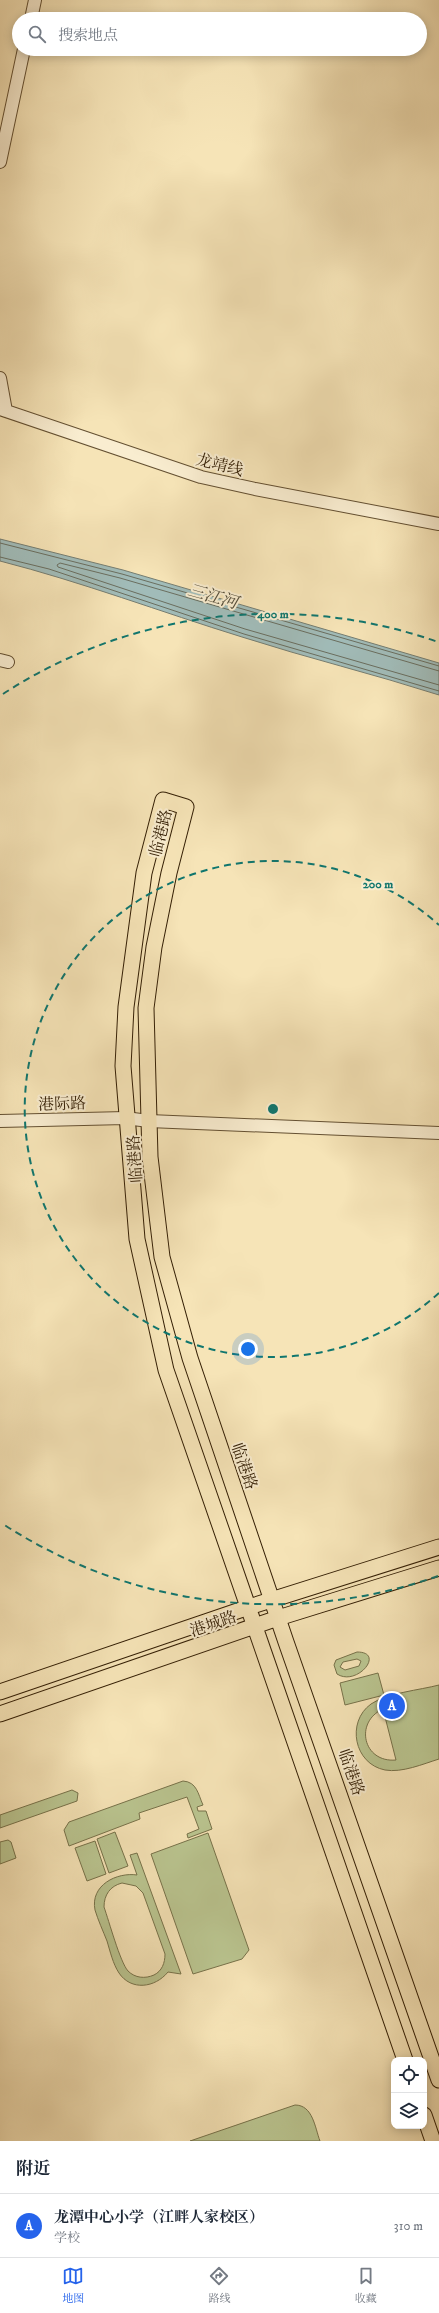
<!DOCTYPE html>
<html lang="zh">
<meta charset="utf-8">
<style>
:root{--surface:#fff;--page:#f2f2f3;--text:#1f2937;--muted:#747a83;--line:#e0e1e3;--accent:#2563eb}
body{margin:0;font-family:"IM FELL DW Pica","Noto Serif SC",serif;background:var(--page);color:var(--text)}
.controls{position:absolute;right:12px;bottom:12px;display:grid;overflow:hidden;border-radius:8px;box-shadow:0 2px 10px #0003}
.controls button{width:36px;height:36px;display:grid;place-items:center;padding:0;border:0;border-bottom:1px solid var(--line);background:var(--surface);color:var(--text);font:20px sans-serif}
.you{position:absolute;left:248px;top:1349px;width:14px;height:14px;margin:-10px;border:3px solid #fff;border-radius:50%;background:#1a73e8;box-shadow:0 0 0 6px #1a73e833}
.badge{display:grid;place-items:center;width:26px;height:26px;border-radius:50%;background:var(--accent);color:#fff;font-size:13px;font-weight:700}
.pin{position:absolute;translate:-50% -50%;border:2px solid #fff;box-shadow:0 1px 4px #0006}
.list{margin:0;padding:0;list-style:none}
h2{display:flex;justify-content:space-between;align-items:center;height:52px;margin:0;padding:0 16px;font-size:17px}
h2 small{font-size:13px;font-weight:400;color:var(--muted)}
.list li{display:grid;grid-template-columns:26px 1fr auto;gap:12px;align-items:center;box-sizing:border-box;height:64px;padding:0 16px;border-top:1px solid var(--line)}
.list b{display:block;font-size:15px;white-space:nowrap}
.list p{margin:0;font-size:13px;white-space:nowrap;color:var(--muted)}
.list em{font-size:13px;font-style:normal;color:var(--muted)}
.icon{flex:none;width:22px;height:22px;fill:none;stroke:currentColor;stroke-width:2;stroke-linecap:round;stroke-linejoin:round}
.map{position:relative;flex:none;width:439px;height:2141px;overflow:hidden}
.search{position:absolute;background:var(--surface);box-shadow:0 2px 10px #0003;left:12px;right:12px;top:12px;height:44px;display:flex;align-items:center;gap:10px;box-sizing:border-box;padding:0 14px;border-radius:22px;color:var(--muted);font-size:15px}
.sheet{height:116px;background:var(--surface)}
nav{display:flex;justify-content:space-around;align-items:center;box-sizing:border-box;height:56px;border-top:1px solid var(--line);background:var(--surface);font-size:11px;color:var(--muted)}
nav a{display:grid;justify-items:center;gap:2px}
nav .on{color:var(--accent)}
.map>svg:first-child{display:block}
.green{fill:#bac590;stroke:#77724a;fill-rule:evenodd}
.water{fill:#a1bcb9;stroke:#757d71}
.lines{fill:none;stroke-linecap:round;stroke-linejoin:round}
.shore{stroke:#6a6e5f;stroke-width:1}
.minor-casing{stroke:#645032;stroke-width:14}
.major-casing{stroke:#341f05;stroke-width:17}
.minor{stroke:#f9edd0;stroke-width:12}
.major{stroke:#f6e4b7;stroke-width:15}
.ring{fill:none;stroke:#0f766e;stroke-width:2;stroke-dasharray:7 5}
.labels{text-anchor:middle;stroke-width:4;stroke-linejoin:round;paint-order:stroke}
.street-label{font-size:16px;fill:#341f05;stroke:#f9edd0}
.water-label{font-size:17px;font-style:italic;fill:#554e3b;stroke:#f9edd0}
.centre{fill:#0f766e;stroke:#f9edd0;stroke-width:2}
.ring-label{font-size:12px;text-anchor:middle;font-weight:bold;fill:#0f766e;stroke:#f9edd0;stroke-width:4;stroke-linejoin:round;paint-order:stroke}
</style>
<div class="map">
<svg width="439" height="2141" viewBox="0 0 439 2141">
<rect width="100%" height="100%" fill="#f6e4b7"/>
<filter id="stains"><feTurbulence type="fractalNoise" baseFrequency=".005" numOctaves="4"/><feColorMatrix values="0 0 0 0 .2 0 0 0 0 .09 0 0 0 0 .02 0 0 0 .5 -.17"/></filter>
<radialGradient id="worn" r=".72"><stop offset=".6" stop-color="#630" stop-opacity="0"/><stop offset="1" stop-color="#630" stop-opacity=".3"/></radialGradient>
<path class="green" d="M357 1652C386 1652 357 1687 337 1674L334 1665 336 1660ZM357 1659 361 1661 359 1666 345 1670 340 1667 343 1662Z
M378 1673 384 1695 345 1705 340 1683Z
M439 1685V1759C423 1764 402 1773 385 1770 354 1764 346 1722 371 1704 387 1693 420 1690 439 1685ZM383 1709 396 1760C363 1763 354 1722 383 1709Z
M183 1781C197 1782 198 1794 203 1805L197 1807 198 1811H206L212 1829 188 1838 187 1834 199 1829 187 1797 139 1813 140 1819 69 1846 64 1830 69 1822Z
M72 1790 78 1793 77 1801 0 1828V1815Z
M115 1832 128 1866 109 1873 97 1839Z
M208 1833 249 1950 242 1959 193 1974 151 1854Z
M8 1840 11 1842 16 1858 0 1864V1842Z
M95 1841 106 1874 87 1881 75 1848Z
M137 1853 181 1974 168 1972C155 1988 131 1991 119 1973 113 1964 110 1951 107 1941 103 1931 98 1920 95 1910 90 1885 117 1872 137 1875L130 1855ZM122 1883 136 1886 143 1893 165 1954C165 1963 162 1971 154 1975 145 1979 135 1978 128 1971 120 1962 109 1921 104 1907 104 1895 110 1886 122 1883Z
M295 2105C313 2105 315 2128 320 2141H190Z"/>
<path class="water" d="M0 539 123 570 439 663V695C374 674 307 658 242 637 161 612 82 582 0 561Z"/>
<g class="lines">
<path class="shore" d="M0 543 122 574 439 666
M0 557 49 569 244 634 439 691
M439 671 120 578 60 563 57 565 58 567 245 629 439 685"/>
<defs>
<path id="minor" d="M31 19 35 0
M0 162 24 49
M0 378 6 411
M0 409 201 477 255 489 439 524
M0 660 8 662
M0 1121 125 1118 149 1121 439 1133"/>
<path id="major" d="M0 1692 249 1607 439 1547
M0 1714 278 1618 439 1568
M405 2060 166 1370 137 1239 123 1066 126 1007 144 873 163 800 186 807 169 873 154 947 146 1008 150 1157 162 1257 190 1358 286 1642 439 2080
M424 2115 433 2141"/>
</defs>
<use href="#minor" class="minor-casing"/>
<use href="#major" class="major-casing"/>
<use href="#minor" class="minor"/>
<use href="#major" class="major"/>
</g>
<g class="ring">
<path d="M439 1293A248 248 0 1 1 439 925"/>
<path d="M438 1576A495 495 0 0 1 3 1524M3 694A495 495 0 0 1 438 642"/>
</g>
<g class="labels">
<g class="street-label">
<text transform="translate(220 464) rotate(14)" y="6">龙靖线</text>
<text transform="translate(160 833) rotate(-76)" y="6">临港路</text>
<text transform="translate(62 1103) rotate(-2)" y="6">港际路</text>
<text transform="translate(134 1159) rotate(-94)" y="6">临港路</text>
<text transform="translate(245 1466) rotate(71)" y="6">临港路</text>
<text transform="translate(213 1623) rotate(-19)" y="6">港城路</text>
<text transform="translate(352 1772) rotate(71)" y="6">临港路</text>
</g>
<g class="water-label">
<text transform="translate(213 596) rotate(16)" y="6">三江河</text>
</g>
</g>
<circle cx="273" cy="1109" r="6" class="centre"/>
<g class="ring-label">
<text x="273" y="618">400 m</text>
<text x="378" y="888">200 m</text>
</g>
<rect width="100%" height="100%" filter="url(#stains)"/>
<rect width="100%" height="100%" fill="url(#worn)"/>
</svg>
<div class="controls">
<button><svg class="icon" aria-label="locate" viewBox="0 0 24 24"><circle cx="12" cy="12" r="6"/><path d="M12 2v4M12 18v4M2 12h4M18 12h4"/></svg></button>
<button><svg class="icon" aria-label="layers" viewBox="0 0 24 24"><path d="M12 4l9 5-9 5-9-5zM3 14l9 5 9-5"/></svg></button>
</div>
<div class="you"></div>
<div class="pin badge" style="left:392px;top:1706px">A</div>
<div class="search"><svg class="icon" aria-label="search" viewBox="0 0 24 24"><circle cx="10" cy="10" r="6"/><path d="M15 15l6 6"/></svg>搜索地点</div>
</div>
<section class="sheet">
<h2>附近<small></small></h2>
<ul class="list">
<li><span class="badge">A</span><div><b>龙潭中心小学（江畔人家校区）</b><p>学校</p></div><em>310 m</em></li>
</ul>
</section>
<nav>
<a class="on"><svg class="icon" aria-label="map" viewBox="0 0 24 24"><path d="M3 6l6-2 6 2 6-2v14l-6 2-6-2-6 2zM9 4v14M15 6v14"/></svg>地图</a>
<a><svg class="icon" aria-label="directions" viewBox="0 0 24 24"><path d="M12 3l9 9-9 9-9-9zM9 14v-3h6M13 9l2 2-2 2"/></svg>路线</a>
<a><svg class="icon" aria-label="saved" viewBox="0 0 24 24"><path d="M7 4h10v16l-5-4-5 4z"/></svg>收藏</a>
</nav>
